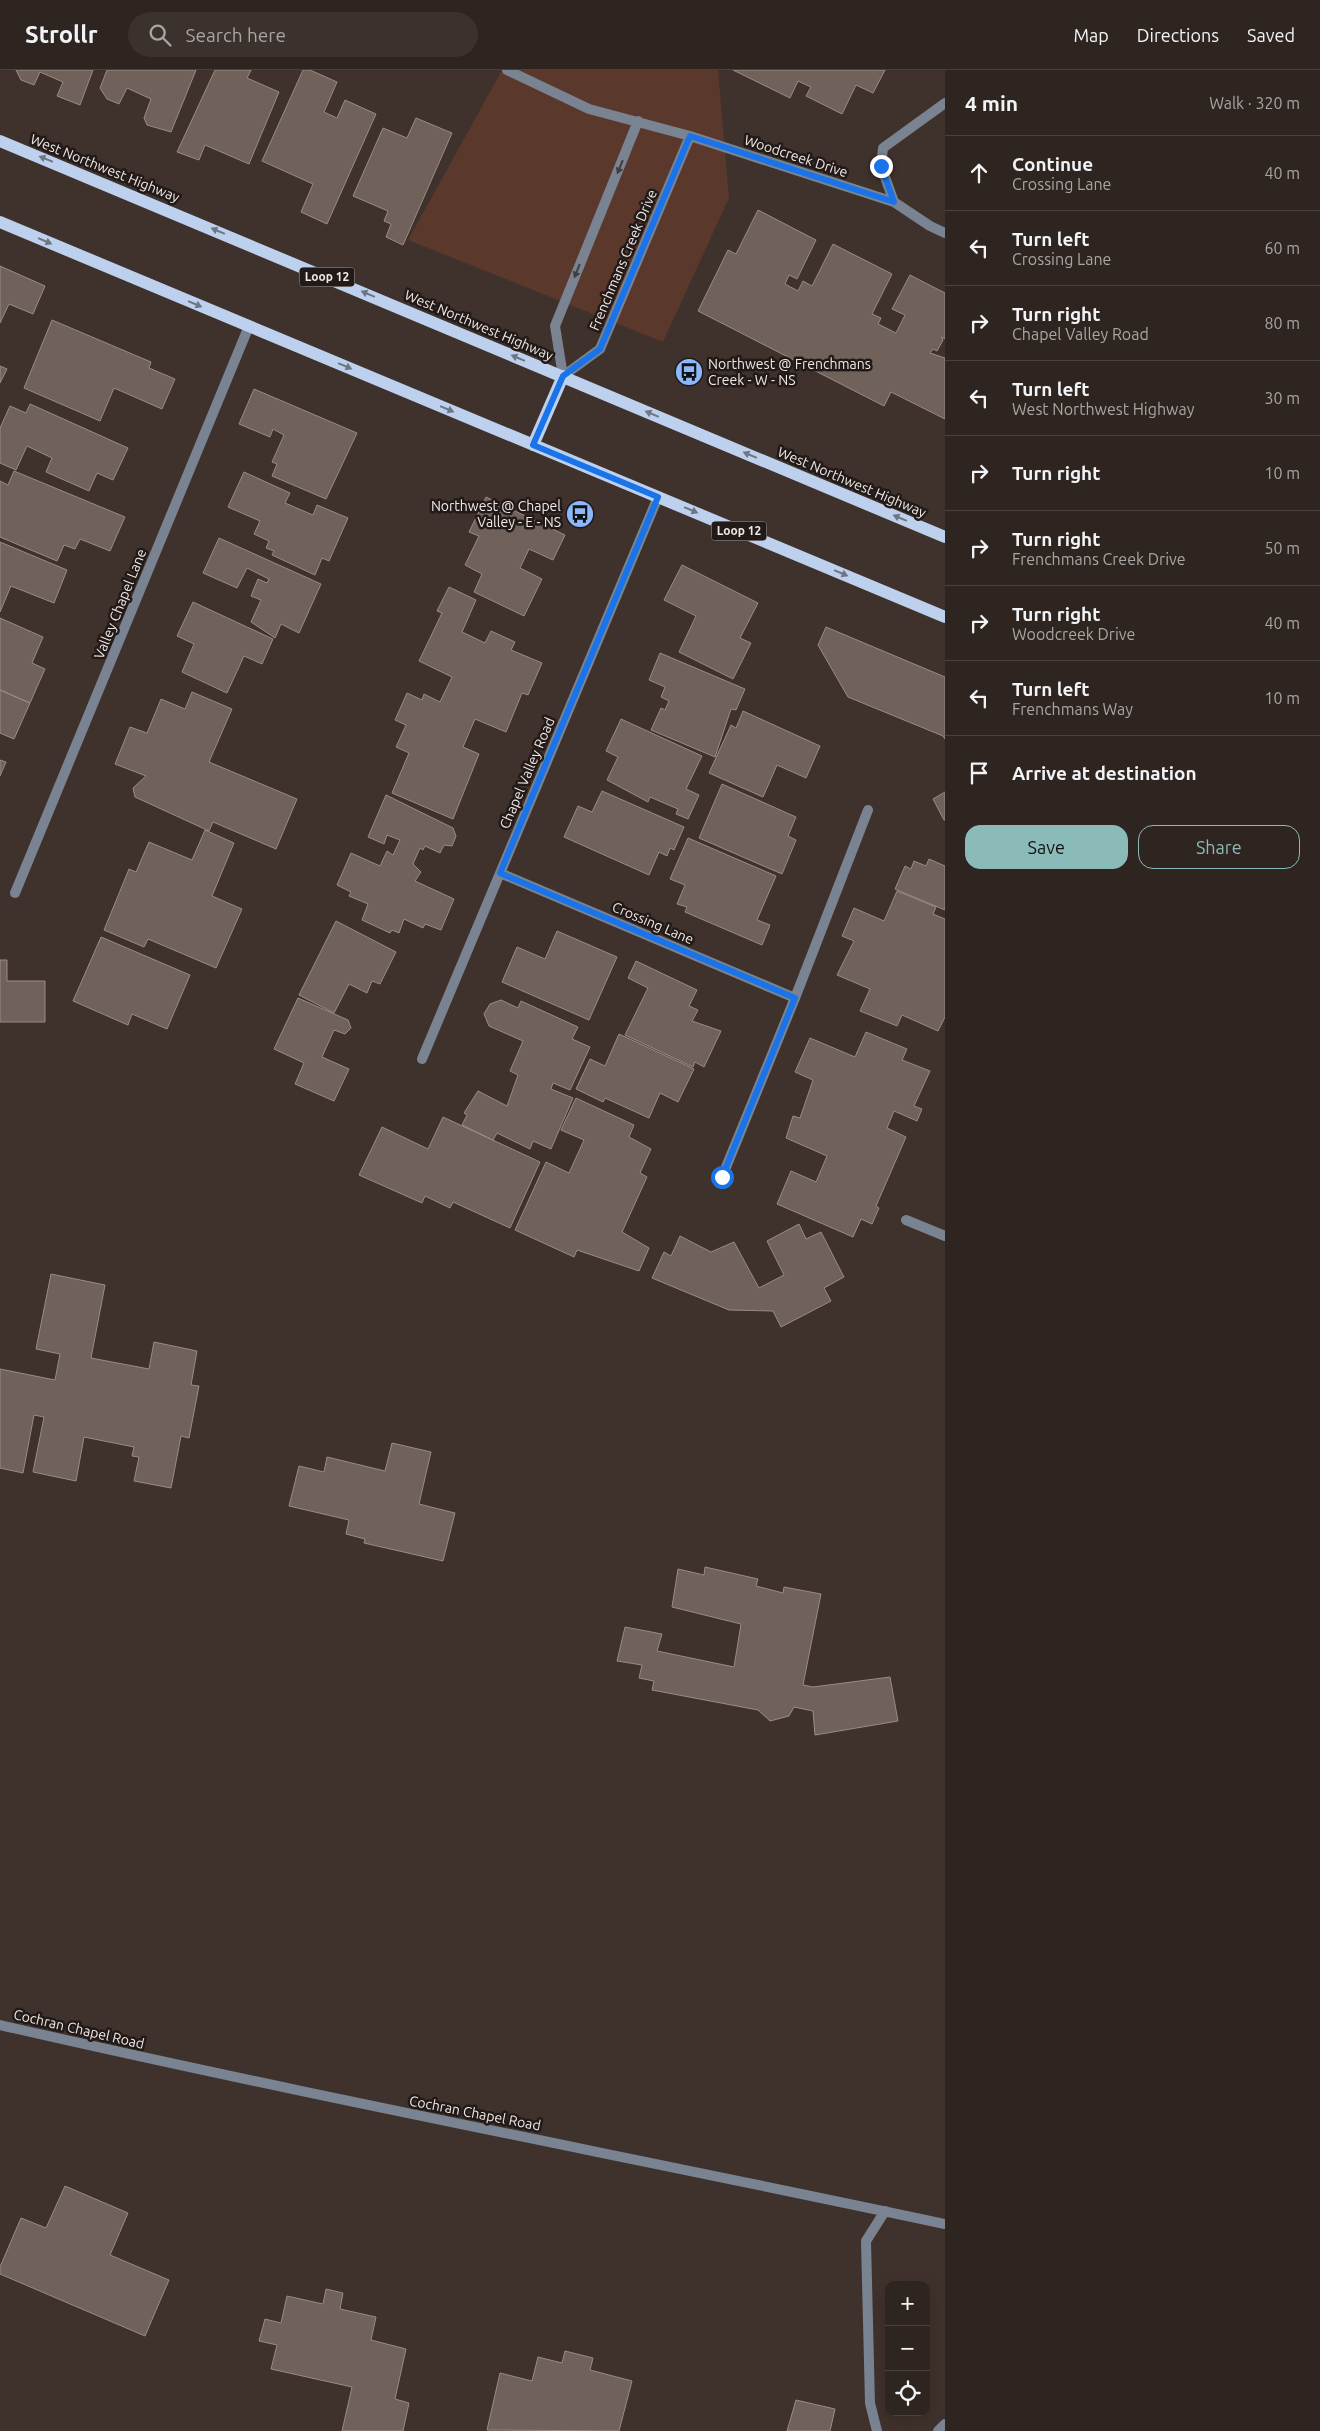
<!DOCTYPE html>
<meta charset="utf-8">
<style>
:root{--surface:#2f2520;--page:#3b312d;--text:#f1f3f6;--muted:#a7a5a5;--line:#4a423e;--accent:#8bbbb9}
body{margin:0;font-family:Ubuntu,sans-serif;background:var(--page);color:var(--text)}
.controls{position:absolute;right:15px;bottom:15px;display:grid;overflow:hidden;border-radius:10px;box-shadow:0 5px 20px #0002}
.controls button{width:45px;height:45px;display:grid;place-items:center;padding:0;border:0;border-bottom:1px solid var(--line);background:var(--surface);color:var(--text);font:25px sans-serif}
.stop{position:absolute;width:15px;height:15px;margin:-11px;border:4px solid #1a73e8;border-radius:50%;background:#fff}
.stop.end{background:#1a73e8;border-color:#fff;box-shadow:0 1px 5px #0008}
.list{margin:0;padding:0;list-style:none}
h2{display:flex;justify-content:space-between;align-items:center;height:65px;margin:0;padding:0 20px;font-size:21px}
h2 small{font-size:16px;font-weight:400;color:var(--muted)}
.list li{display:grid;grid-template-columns:32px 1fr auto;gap:15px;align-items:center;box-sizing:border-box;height:75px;padding:0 20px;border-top:1px solid var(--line)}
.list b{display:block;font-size:19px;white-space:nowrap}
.list p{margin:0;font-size:16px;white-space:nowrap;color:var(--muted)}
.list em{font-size:16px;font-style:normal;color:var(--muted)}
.actions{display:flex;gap:10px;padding:15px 20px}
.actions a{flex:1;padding:11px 0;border:1px solid var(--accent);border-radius:15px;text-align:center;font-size:18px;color:var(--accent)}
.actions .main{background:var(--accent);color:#111}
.icon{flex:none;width:28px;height:28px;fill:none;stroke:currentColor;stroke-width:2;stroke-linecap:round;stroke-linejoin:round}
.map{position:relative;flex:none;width:945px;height:2361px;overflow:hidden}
header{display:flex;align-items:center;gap:30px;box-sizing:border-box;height:70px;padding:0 25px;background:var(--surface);border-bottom:1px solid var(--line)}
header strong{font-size:24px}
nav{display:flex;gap:28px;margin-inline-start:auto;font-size:18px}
.search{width:350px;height:45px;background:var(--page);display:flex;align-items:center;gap:12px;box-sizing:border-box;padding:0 18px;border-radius:28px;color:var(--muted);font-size:19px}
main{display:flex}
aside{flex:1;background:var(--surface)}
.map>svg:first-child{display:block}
.green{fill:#5a392c}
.building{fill:#71615b;stroke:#9c8b85}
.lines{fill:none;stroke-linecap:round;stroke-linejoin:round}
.lane{stroke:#798391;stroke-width:10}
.street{stroke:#798391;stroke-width:10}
.primary{stroke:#bdd1ee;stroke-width:12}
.oneway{fill:#6f7683}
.oneway2{fill:#403f42}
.route{stroke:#1a73e8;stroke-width:6}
.labels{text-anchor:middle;stroke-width:5;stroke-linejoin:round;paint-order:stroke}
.shield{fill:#211a18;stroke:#b3aaa8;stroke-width:1}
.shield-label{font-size:12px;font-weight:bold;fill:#f1e8e5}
.street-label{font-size:14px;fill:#f1e8e5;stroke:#211a18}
.poi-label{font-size:14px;fill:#f1e8e5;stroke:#211a18;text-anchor:start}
</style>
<header>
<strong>Strollr</strong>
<div class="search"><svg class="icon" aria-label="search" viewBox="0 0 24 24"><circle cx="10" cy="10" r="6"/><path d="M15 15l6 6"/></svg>Search here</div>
<nav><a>Map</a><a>Directions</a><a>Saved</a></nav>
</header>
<main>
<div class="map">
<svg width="945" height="2361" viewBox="0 0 945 2361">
<rect width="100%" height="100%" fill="#3f312b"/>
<path class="green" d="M502 0H718L729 128 663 272 408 170Z"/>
<path class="building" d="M16 0H93L80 35 57 26 63 12 40 2 34 15 21 10Z
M107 0H196L171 62 147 55 144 48 151 29 127 18 119 34 107 29 100 18Z
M215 0H251L247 8 279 22 249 94 205 75 199 90 177 82Z
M303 0H310L337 12 324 42 337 48 345 30 376 44 327 154 301 142 313 114 262 91Z
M733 0H885L873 23 856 15 842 44 806 26 811 17 798 11 790 28Z
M416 48 452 63 403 175 386 167 391 154 384 151 388 141 353 126 383 58 407 68Z
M758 140 816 170 797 209 789 205 785 214 798 221 803 211 812 216 833 174 892 204 872 244 881 248 878 254 896 263 905 245 892 239 910 205 945 223V269L941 267 943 270 937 281 933 279 930 283 945 288V349L891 322 884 336 698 241 728 180 736 184Z
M0 196 45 216 33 244 9 234 0 253Z
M52 250 151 292 149 298 175 309 162 339 114 318 100 351 24 318Z
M0 296 7 299 0 313Z
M254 319 357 363 326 429 272 406 277 394 272 392 284 365 273 359 270 367 239 354Z
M30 334 128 378 113 410 97 403 89 421 46 402 52 388 27 376 16 400 0 393V358L10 336 26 343Z
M14 401 125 447 110 481 80 469 75 479 64 475 57 491 0 467V411L8 415Z
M244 402 290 423 285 433 313 445 317 435 348 448 329 491 322 488 315 505 272 485 274 481 266 478 269 471 254 464 260 451 228 437Z
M486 427 565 465 553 490 529 479 520 498 542 509 524 546 474 522 482 504 465 495 479 466 469 462Z
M219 468 321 514 299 563 281 554 275 568 251 552 261 530 251 526 258 509 267 513 269 509 247 498 237 518 203 503Z
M0 472 67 500 54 533 11 516 0 542Z
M682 495 758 533 740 568 751 573 733 609 679 582 696 546 664 530Z
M449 517 476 530 462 562 485 573 491 561 515 572 511 580 542 593 528 625 522 623 506 662 475 649 463 677 479 684 453 749 392 723 409 683 396 677 406 655 395 650 407 623 422 630 424 624 440 632 452 607 419 591 442 543 437 541Z
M193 532 273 569 262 594 244 586 227 623 182 602 194 574 177 566Z
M0 548 43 567 32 593 45 599 30 633 0 620Z
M826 557 945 607V669L943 666 848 627 818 575Z
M660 583 745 619 736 640 731 639 715 687 651 660 661 638 665 640 669 631 661 627 665 617 649 610Z
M0 620 30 633 14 669 0 663Z
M192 622 232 639 209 692 297 729 276 779 213 752 209 761 135 727 133 718 146 706 115 694 130 657 147 663 161 629 185 639Z
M743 641 820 676 806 708 777 695 763 727 709 703 731 655 736 658Z
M621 649 702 686 686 719 699 725 688 749 676 744 678 739 650 727 648 732 607 710 618 687 606 681Z
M0 690 6 692 0 706Z
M722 714 796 747 788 766 796 770 782 804 699 768Z
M602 721 684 757 674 780 670 778 667 786 659 782 649 805 564 767 578 736 592 742Z
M945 722V750H944L933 729Z
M386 725 453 758 456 766 452 776 444 775 440 783 425 776 423 780 420 778 413 794 421 802 415 811 454 829 441 860 425 854 423 858 404 849 399 863 392 860 390 863 362 850 368 834 349 826 351 822 337 815 351 783 380 796 387 781 393 785 400 770 387 765 384 774 368 767Z
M205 760 234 773 212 826 242 839 216 898 148 869 144 877 104 860 129 799 136 802 149 772 192 790Z
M688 768 776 806 757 850 770 855 762 875 685 842 687 837 677 834 685 815 670 809Z
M929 789 945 796V840L895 819 905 796 911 799 914 791 926 796Z
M897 821 936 837 933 844 945 849V947L938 961 902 945 897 956 860 941 870 919 837 905 854 871 842 866 854 838 884 851Z
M336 851 396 882 380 914 372 911 367 923 349 914 334 943 299 925Z
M557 861 617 887 589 950 502 912 517 877 545 889Z
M101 867 190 905 167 959 132 944 128 955 73 931Z
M0 890H7V911H45V952H0Z
M636 891 697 920 689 936 698 940 692 951 721 961 704 997 695 992 693 997 625 965 648 918 628 908Z
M298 928 348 950 351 958 345 964 334 960 322 987 349 999 334 1031 295 1014 304 993 274 979Z
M501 930 518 938 521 931 578 957 572 969 590 977 570 1020 553 1013 551 1019 573 1028 551 1079 533 1071 530 1079 497 1063 493 1070 462 1055 467 1045 464 1043 478 1021 507 1036 518 1005 510 1001 523 971 489 956 484 944 490 934Z
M866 962 907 979 902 990 930 1001 914 1036 922 1039 917 1051 894 1041 887 1058 906 1067 876 1136 879 1138 872 1154 861 1149 853 1167 777 1134 791 1101 816 1112 827 1086 786 1068 793 1046 800 1048 813 1010 795 1002 810 968 855 987Z
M619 964 694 999 678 1032 660 1023 649 1048 605 1028 603 1032 576 1019 590 989 605 996Z
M576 1028 634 1055 629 1067 651 1079 640 1103 647 1107 622 1162 649 1178 639 1201 577 1180 574 1187 515 1160 546 1092 569 1103 584 1070 561 1060Z
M443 1047 540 1092 510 1158 453 1132 450 1138 425 1126 422 1133 359 1105 382 1057 428 1079Z
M799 1154 806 1169 821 1162 844 1207 824 1218 831 1231 781 1257 773 1241 729 1240 652 1208 664 1182 671 1186 680 1166 711 1182 734 1172 759 1218 784 1205 767 1171Z
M51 1204 105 1215 91 1288 149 1299 154 1272 197 1281 191 1315 199 1316 189 1368 181 1366 171 1418 134 1411 139 1387 132 1386 134 1377 84 1367 76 1411 33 1402 44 1347 34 1345 23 1403 0 1398V1299L55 1310 60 1284 36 1279Z
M392 1373 431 1382 419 1434 455 1443 443 1491 364 1473 365 1469 346 1464 349 1450 289 1436 299 1396 324 1402 327 1387 385 1401Z
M705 1497 758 1509 756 1516 783 1523 784 1517 821 1524 803 1615 813 1617 890 1607 898 1651 815 1665 813 1641 794 1637 789 1646 770 1651 758 1640 652 1620 654 1611 639 1608 642 1595 617 1591 625 1557 662 1564 657 1581 734 1597 741 1554 672 1537 678 1499 704 1505Z
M65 2116 128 2143 110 2185 169 2210 145 2266 0 2204V2197L21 2148 46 2158Z
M326 2219 343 2223 340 2239 376 2247 371 2270 406 2279 395 2329 409 2333 403 2361H342L352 2317 271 2299 277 2275 259 2271 265 2249 281 2253 287 2226 323 2234Z
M565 2281 593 2288 590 2300 632 2311 619 2361 487 2360 500 2303 532 2311 538 2287 562 2293Z
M796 2330 835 2339 830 2361H787Z"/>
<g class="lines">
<path class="lane" d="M877 2361 870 2333 866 2171 885 2141
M938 2361 945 2354"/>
<path class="street" d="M507 0 589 39 690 66 894 132 930 156 945 163
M638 51 555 256 563 306 600 279 690 66
M894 132 881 96 883 78 945 33
M500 803 795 928
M15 823 249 256
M422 989 658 427
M722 1107 795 928 868 740
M906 1150 945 1166
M0 1955C314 2027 630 2087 945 2154"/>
<path class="primary" d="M0 71 945 467
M0 152 945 547
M533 375 563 306"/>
</g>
<defs><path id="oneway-solid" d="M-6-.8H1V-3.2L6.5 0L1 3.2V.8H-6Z" transform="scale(1.25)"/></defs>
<g class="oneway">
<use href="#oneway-solid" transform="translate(46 89) rotate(-158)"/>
<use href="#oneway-solid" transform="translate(218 161) rotate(-157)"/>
<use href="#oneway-solid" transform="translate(45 171) rotate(23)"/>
<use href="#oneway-solid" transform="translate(368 224) rotate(-157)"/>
<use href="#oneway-solid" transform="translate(195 234) rotate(23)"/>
<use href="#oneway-solid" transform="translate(518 288) rotate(-157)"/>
<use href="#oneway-solid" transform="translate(345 296) rotate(23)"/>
<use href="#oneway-solid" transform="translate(447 339) rotate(23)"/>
<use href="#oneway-solid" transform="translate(652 344) rotate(-157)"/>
<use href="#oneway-solid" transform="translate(750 385) rotate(-157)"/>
<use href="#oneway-solid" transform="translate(691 440) rotate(23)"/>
<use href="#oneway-solid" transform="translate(900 448) rotate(-157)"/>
<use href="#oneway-solid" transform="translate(841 503) rotate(23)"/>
</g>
<g class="oneway2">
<use href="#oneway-solid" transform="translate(620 97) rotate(112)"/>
<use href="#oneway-solid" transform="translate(577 201) rotate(112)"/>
</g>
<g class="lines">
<path class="route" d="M722 1107 795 928 500 803 658 427 533 375 563 306 600 279 690 66 894 132 881 96"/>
</g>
<defs>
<symbol id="bus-disc" viewBox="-11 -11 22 22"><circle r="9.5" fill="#8bb9fc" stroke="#211a18"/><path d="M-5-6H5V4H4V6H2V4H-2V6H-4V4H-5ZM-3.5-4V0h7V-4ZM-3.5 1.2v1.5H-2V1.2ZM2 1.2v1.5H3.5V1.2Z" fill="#111"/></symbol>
</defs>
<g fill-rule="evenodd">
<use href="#bus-disc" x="673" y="286" width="32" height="32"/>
<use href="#bus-disc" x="564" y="428" width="32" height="32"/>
</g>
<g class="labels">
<g class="shield">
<rect x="299.5" y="197.5" width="55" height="19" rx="4"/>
<rect x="711.5" y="451.5" width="55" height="19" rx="4"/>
</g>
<g class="shield-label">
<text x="327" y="211">Loop 12</text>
<text x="739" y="465">Loop 12</text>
</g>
<g class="street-label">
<text transform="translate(796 86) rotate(18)" y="5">Woodcreek Drive</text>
<text transform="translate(105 98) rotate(22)" y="5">West Northwest Highway</text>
<text transform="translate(623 190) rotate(-67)" y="5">Frenchmans Creek Drive</text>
<text transform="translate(479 255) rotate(23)" y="5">West Northwest Highway</text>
<text transform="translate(852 412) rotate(23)" y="5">West Northwest Highway</text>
<text transform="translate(120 534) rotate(-68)" y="5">Valley Chapel Lane</text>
<text transform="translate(527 703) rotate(-67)" y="5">Chapel Valley Road</text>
<text transform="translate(653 853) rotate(23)" y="5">Crossing Lane</text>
<text transform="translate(79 1959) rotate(13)" y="5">Cochran Chapel Road</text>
<text transform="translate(475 2043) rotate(11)" y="5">Cochran Chapel Road</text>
</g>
<g class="poi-label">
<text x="708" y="299">Northwest @ Frenchmans<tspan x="708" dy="16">Creek - W - NS</tspan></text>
<text x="561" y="441" text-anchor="end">Northwest @ Chapel<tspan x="561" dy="16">Valley - E - NS</tspan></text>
</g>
</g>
</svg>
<div class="controls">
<button>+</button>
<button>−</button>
<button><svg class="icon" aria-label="locate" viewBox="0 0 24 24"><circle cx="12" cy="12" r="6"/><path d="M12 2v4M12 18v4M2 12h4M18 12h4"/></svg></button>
</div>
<div class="stop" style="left:722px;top:1107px"></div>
<div class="stop end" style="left:881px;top:96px"></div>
</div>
<aside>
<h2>4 min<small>Walk · 320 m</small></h2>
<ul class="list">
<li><svg class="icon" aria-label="ahead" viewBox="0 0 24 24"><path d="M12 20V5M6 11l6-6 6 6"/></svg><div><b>Continue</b><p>Crossing Lane</p></div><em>40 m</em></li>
<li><svg class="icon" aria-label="left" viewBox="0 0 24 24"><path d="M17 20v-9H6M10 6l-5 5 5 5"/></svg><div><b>Turn left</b><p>Crossing Lane</p></div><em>60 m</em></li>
<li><svg class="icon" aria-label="right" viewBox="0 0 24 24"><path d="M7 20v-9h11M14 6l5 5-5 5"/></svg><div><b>Turn right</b><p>Chapel Valley Road</p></div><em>80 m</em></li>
<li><svg class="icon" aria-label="left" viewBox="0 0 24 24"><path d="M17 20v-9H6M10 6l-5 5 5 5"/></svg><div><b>Turn left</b><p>West Northwest Highway</p></div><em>30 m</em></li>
<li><svg class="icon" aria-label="right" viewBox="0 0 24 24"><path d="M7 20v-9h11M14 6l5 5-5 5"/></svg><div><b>Turn right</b></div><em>10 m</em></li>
<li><svg class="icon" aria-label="right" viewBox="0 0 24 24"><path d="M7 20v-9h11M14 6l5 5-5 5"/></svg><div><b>Turn right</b><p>Frenchmans Creek Drive</p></div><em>50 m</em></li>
<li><svg class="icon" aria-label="right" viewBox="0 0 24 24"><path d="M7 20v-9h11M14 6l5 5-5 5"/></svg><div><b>Turn right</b><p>Woodcreek Drive</p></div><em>40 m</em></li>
<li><svg class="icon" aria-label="left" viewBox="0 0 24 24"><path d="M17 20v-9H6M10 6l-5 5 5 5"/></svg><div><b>Turn left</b><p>Frenchmans Way</p></div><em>10 m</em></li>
<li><svg class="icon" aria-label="arrive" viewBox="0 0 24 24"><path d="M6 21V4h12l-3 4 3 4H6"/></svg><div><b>Arrive at destination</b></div></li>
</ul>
<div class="actions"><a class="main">Save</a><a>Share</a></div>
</aside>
</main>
